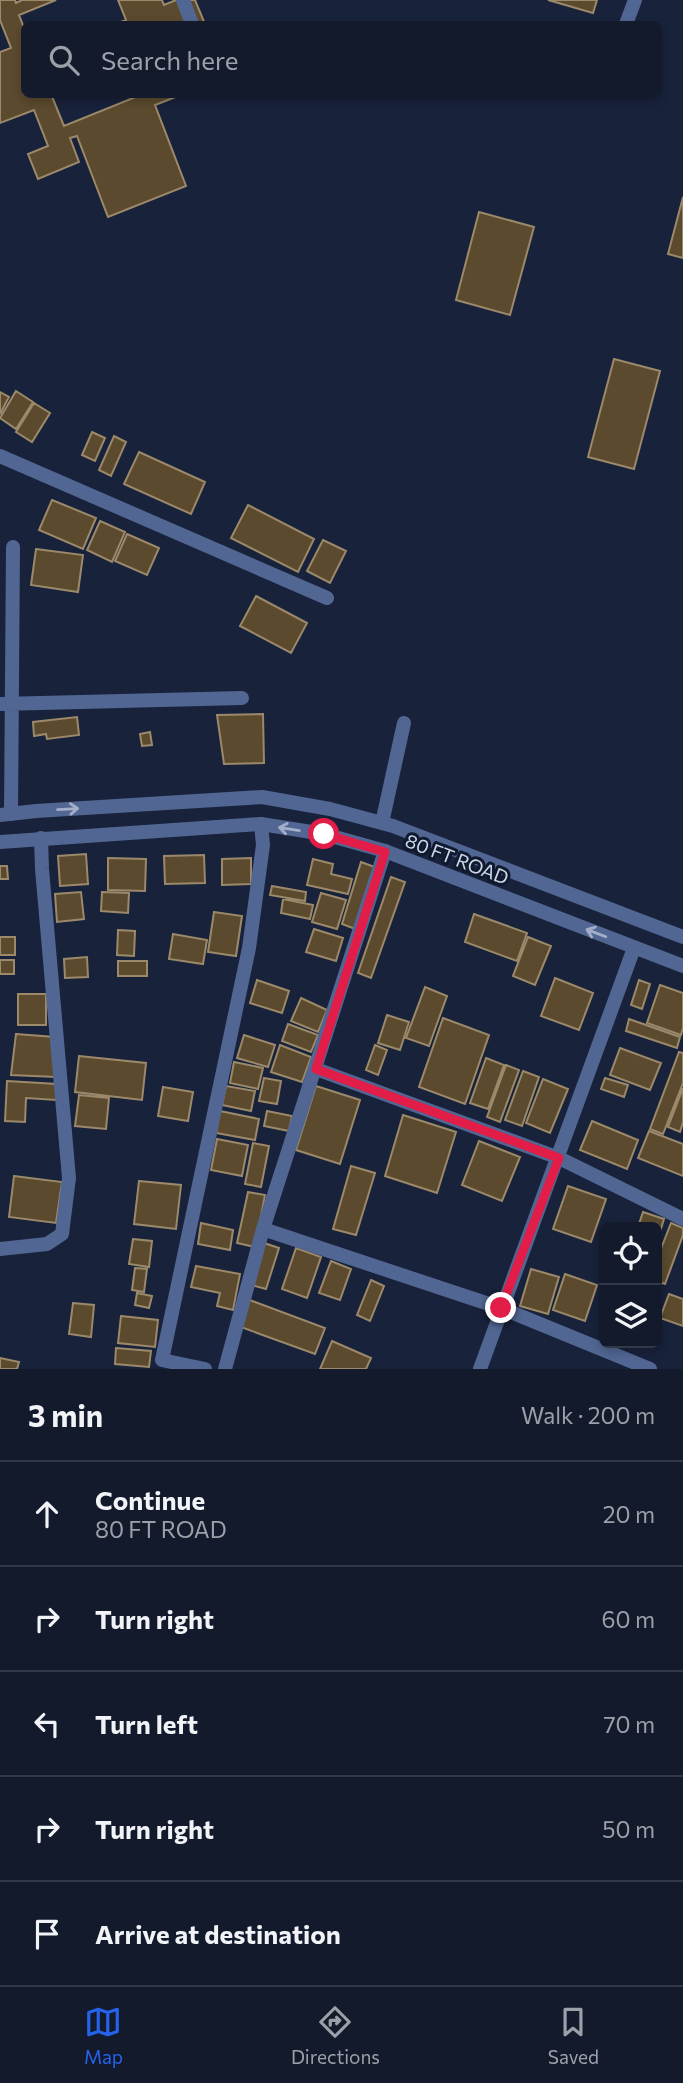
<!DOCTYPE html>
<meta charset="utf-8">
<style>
:root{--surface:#121a2c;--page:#1f2738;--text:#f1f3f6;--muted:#9ca1a9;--line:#313848;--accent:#2563eb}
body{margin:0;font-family:Commissioner,sans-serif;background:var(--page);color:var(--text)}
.controls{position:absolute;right:21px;bottom:21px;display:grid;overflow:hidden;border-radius:10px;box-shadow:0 4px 10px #0003}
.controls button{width:63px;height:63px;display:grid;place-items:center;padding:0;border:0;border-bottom:2px solid var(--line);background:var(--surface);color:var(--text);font:35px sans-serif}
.stop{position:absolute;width:21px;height:21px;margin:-16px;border:5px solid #e11d48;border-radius:50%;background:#fff}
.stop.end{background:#e11d48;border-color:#fff;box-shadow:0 2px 7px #0008}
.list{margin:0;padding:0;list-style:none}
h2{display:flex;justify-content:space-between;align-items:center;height:91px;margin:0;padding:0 28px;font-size:30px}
h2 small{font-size:23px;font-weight:400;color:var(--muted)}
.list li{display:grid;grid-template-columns:46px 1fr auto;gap:21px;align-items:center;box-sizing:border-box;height:105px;padding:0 28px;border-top:2px solid var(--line)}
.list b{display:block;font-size:26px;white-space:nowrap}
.list p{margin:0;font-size:23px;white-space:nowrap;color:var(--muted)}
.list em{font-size:23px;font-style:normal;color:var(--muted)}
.icon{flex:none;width:38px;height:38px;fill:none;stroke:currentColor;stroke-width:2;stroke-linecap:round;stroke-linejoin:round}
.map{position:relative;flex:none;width:683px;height:1369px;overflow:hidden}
.search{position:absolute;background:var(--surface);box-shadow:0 4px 10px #0003;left:21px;right:21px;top:21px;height:77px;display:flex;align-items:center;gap:18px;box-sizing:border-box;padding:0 24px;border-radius:10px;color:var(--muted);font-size:26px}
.sheet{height:616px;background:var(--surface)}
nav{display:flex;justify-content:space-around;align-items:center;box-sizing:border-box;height:98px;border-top:2px solid var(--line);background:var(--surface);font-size:19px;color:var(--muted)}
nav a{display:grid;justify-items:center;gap:4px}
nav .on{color:var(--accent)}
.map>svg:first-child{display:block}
.building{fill:#5b4a2e;stroke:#9b896a;stroke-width:2}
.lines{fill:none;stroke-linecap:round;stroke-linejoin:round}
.service{stroke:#516692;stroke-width:14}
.minor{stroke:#516692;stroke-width:14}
.tertiary{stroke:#516692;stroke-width:14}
.oneway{stroke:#a3afc9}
.route{stroke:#e11d48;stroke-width:9}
.labels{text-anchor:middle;stroke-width:6;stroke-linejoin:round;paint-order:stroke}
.street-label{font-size:19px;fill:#cfd7e7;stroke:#0f1930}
</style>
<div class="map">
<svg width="683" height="1369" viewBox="0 0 683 1369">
<rect width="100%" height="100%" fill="#18223b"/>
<path class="building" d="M0 0H15L16 3 22 0H56L19 15 24 28V94H51L64 126 143 94H183L155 105 186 186 108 217 77 136 70 138 79 162 38 179 28 154 48 146 34 110 0 123V52L11 48 0 20Z
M118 0H162L164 5 176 0H195L205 24H115L126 20Z
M548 0H597L593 13Z
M683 197V258L668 254Z
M479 212 534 227 510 315 456 300Z
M614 359 660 371 634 469 588 457Z
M16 391 33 402 16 429 0 418Z
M0 392 9 397 0 414Z
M34 403 50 413 32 442 16 432Z
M92 432 105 438 95 461 82 455Z
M114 436 126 442 111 476 99 470Z
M139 452 205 482 191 514 124 484Z
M52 500 96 518 83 549 39 530Z
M248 505 314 539 298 572 231 538Z
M100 521 125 532 112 562 87 550Z
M127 534 159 548 147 575 115 561Z
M323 540 346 551 330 583 307 571Z
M36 549 83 555 78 592 31 585Z
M256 596 307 623 291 653 240 626Z
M263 714 264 763 224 764 217 715Z
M77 717 79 735 47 739 46 734 34 736 33 722Z
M150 732 152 745 142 746 140 734Z
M86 854 88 884 60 886 58 856Z
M204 855 205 883 165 884 164 856Z
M108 858 146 859 145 891 108 890Z
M251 858V884L222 885V859Z
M313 859 333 864 331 874 352 879 348 894 307 885Z
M361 862 375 867 355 929 342 924Z
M0 866H7L8 879H0Z
M391 877 405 882 371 978 358 973Z
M272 886 306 892 305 901 270 895Z
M81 892 84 919 57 922 55 894Z
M102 892 129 893 128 913 101 911Z
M321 893 346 900 337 929 312 922Z
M283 899 313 905 310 919 281 913Z
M214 912 242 916 236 956 208 952Z
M474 914 527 933 517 961 465 942Z
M314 929 343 938 336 961 306 952Z
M118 930 135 931 134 956 117 955Z
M173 934 207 940 203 964 169 959Z
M0 937H15V955H0Z
M528 937 551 946 535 985 513 976Z
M87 957 88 977 65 978 64 959Z
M0 960H14V974H0Z
M118 961H147V976H118Z
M555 978 593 993 579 1030 541 1016Z
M257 980 289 991 282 1013 250 1003Z
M639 980 650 984 642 1009 631 1005Z
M660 985 683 993V1028L681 1035 647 1023Z
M425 987 447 996 429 1046 406 1038Z
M18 994H46V1025H18Z
M301 998 327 1010 318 1032 291 1021Z
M387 1015 409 1022 400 1050 378 1043Z
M443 1018 489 1035 465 1104 419 1087Z
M629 1019 680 1037 677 1048 626 1031Z
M288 1024 318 1035 311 1052 282 1041Z
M16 1034 55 1037 56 1077 11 1075Z
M244 1035 275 1045 268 1067 237 1058Z
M280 1045 311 1057 302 1082 271 1072Z
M375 1045 387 1050 378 1075 366 1070Z
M620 1048 661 1063 650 1090 610 1075Z
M679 1052 683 1053V1083L663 1134 650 1129Z
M79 1056 146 1063 142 1100 75 1092Z
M486 1058 504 1065 488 1109 470 1103Z
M234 1062 263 1068 258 1089 230 1083Z
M506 1065 519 1070 500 1122 487 1117Z
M523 1071 539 1077 522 1126 505 1120Z
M264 1078 281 1081 277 1104 259 1101Z
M605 1078 628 1085 624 1097 601 1089Z
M543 1079 568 1089 550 1133 526 1123Z
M7 1081 57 1084 56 1100 26 1098 25 1122 5 1121Z
M226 1086 255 1091 251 1111 222 1105Z
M316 1086 360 1100 340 1164 296 1150Z
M163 1087 193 1092 188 1121 158 1116Z
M683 1088V1122L680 1132 668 1127Z
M79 1095 109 1098 106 1129 75 1126Z
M220 1111 259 1119 255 1140 216 1133Z
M267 1111 292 1116 289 1131 264 1126Z
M403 1115 456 1132 437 1193 385 1176Z
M592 1121 638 1140 627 1169 580 1150Z
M649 1131 683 1144V1176L638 1158Z
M217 1139 248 1145 242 1176 211 1170Z
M479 1141 520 1157 502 1201 462 1185Z
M253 1143 269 1146 261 1187 245 1184Z
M351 1166 375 1173 356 1235 333 1229Z
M14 1176 62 1182 56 1223 9 1217Z
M139 1181 181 1185 176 1229 134 1224Z
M568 1186 606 1199 591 1242 553 1229Z
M248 1192 265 1195 255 1247 237 1243Z
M643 1212 664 1219 657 1242V1227H638Z
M201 1223 233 1230 230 1250 198 1244Z
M671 1223 683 1228V1235L665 1284 657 1281V1259Z
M133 1239 152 1241 149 1267 129 1264Z
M261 1242 279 1248 266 1289 248 1284Z
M296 1248 321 1257 307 1298 282 1289Z
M331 1261 351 1269 340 1300 319 1293Z
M196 1266 240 1274 233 1310 217 1306 220 1293 191 1287Z
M135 1268 147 1269 144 1292 132 1290Z
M531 1269 559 1277 548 1314 520 1306Z
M565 1274 597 1285 585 1321 553 1310Z
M371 1280 384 1286 370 1321 357 1315Z
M137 1293 152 1296 149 1308 135 1305Z
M669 1294 683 1299V1326L660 1318Z
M247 1299 325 1328 315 1354 238 1326Z
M73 1303 94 1305 91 1337 69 1334Z
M121 1316 158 1320 155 1347 118 1343Z
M332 1341 371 1358 366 1369H320Z
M116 1348 151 1351 149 1367 115 1364Z
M0 1358 19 1362 17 1369H0Z"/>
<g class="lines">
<path class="service" d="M183 0 192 24
M626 24 635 0
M382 823 404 723"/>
<path class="minor" d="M0 456 327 598
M0 704 242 698
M11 814 13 547
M316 1069 559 1158 683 1219
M263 1229 501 1308 650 1369
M0 1249 47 1244 62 1234 69 1178 42 869 41 838
M205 1369 162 1360 249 948 263 845 261 824
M225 1369 263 1229 385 851
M480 1369 634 948"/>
<path class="tertiary" d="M0 815 36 811 262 797 330 809 393 826 683 937
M0 842 261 824 324 834 385 851 683 966"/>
</g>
<defs><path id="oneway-shaft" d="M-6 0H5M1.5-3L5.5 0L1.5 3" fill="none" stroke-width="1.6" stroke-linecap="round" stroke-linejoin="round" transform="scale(1.75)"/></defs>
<g class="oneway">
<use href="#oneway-shaft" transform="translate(68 809) rotate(-3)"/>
<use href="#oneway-shaft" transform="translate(289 829) rotate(-171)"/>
<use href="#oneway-shaft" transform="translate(596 933) rotate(-159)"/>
</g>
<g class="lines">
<path class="route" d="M324 834 385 852 316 1069 559 1158 501 1308"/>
</g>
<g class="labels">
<g class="street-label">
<text transform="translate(457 859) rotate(21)" y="7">80 FT ROAD</text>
</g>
</g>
</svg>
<div class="controls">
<button><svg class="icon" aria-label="locate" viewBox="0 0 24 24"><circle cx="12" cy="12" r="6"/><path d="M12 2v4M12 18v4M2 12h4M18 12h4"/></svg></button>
<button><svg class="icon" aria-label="layers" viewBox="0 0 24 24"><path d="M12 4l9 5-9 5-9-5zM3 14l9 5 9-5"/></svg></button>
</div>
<div class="stop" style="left:324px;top:834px"></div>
<div class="stop end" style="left:501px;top:1308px"></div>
<div class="search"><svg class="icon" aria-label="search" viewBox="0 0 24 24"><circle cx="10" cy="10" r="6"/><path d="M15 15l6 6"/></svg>Search here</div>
</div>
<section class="sheet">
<h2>3 min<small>Walk · 200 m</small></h2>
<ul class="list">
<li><svg class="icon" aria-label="ahead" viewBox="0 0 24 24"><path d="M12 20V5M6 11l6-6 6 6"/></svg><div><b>Continue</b><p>80 FT ROAD</p></div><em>20 m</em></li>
<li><svg class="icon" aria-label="right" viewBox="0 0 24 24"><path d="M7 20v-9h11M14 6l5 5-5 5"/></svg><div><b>Turn right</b></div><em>60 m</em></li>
<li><svg class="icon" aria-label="left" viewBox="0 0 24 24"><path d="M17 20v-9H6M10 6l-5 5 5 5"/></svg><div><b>Turn left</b></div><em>70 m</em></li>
<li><svg class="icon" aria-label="right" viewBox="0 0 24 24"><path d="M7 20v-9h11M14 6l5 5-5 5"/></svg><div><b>Turn right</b></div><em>50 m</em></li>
<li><svg class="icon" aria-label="arrive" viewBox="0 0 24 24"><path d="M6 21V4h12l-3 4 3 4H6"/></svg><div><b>Arrive at destination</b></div></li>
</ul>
</section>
<nav>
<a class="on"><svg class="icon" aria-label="map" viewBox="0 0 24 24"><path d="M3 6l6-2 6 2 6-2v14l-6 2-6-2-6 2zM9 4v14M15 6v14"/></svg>Map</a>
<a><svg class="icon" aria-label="directions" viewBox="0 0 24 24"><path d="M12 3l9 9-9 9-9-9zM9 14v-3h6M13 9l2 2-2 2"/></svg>Directions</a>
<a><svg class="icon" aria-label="saved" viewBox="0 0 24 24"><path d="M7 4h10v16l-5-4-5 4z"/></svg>Saved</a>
</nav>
